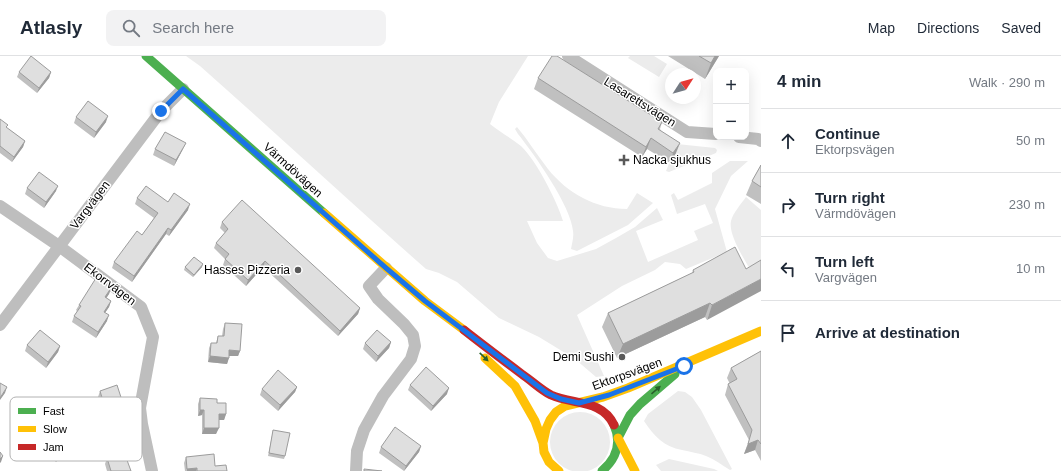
<!DOCTYPE html>
<meta charset="utf-8">
<style>
:root{--surface:#fff;--page:#f2f2f3;--text:#1f2937;--muted:#747a83;--line:#e0e1e3}
body{margin:0;font-family:Helvetica,sans-serif;background:var(--page);color:var(--text)}
.controls{position:absolute;right:12px;top:12px;display:grid;overflow:hidden;border-radius:8px;box-shadow:0 4px 16px #0002}
.controls button{width:36px;height:36px;display:grid;place-items:center;padding:0;border:0;border-bottom:1px solid var(--line);background:var(--surface);color:var(--text);font:20px sans-serif}
.compass{position:absolute;left:665px;top:12px;width:36px;height:36px;border-radius:50%;background:var(--surface);box-shadow:0 4px 16px #0002;rotate:54deg}
.stop{position:absolute;width:12px;height:12px;margin:-9px;border:3px solid #1a73e8;border-radius:50%;background:#fff}
.stop.end{background:#1a73e8;border-color:#fff;box-shadow:0 1px 4px #0008}
.list{margin:0;padding:0;list-style:none}
h2{display:flex;justify-content:space-between;align-items:center;height:52px;margin:0;padding:0 16px;font-size:17px}
h2 small{font-size:13px;font-weight:400;color:var(--muted)}
.list li{display:grid;grid-template-columns:26px 1fr auto;gap:12px;align-items:center;box-sizing:border-box;height:64px;padding:0 16px;border-top:1px solid var(--line)}
.list b{display:block;font-size:15px;white-space:nowrap}
.list p{margin:0;font-size:13px;white-space:nowrap;color:var(--muted)}
.list em{font-size:13px;font-style:normal;color:var(--muted)}
.icon{flex:none;width:22px;height:22px;fill:none;stroke:currentColor;stroke-width:2;stroke-linecap:round;stroke-linejoin:round}
.map{position:relative;flex:none;width:761px;height:415px;overflow:hidden}
header{display:flex;align-items:center;gap:24px;box-sizing:border-box;height:56px;padding:0 20px;background:var(--surface);border-bottom:1px solid var(--line)}
header strong{font-size:19px}
nav{display:flex;gap:22px;margin-inline-start:auto;font-size:14px}
.search{width:280px;height:36px;background:var(--page);display:flex;align-items:center;gap:10px;box-sizing:border-box;padding:0 14px;border-radius:8px;color:var(--muted);font-size:15px}
main{display:flex}
aside{flex:1;background:var(--surface)}
.map>svg:first-child{display:block}
.green{fill:#ececec}
.lines{fill:none;stroke-linecap:round;stroke-linejoin:round}
.street{stroke:#bebebe;stroke-width:12}
.fast{stroke:#4caf50;stroke-width:9}
.slow{stroke:#ffc107;stroke-width:9}
.jam{stroke:#c62828;stroke-width:9}
.wall{fill:#c0c0c0}
.shaded-wall{fill:#9c9c9c}
.building{fill:#dfdfdf;stroke:#9c9c9c}
.oneway{fill:#2a602c}
.route{stroke:#1a73e8;stroke-width:5}
.poi-dot{fill:#595959;stroke:#fff;stroke-width:1.5}
.labels{text-anchor:middle;stroke-width:3;stroke-linejoin:round;paint-order:stroke}
.street-label{font-size:12px;fill:#000;stroke:#fff}
.poi-label{font-size:12px;fill:#000;stroke:#fff;text-anchor:end}
.key{fill:#fff;stroke:#b2b2b2;stroke-width:1}
.key-label{font-size:11px;fill:#000}
</style>
<header>
<strong>Atlasly</strong>
<div class="search"><svg class="icon" aria-label="search" viewBox="0 0 24 24"><circle cx="10" cy="10" r="6"/><path d="M15 15l6 6"/></svg>Search here</div>
<nav><a>Map</a><a>Directions</a><a>Saved</a></nav>
</header>
<main>
<div class="map">
<svg width="761" height="415" viewBox="0 0 761 415">
<rect width="100%" height="100%" fill="#fff"/>
<path class="green" d="M186 0H528L499 46 490 68C500 76 511 82 521 90 536 104 557 145 563 165H527L537 187 548 202 557 205 596 193 616 182 635 171 657 152 663 164 636 175 648 206 698 184 694 175 713 167 705 148 677 158 671 139 674 137 678 144 712 127V117L730 105H748L731 120 715 153 727 196 686 213 680 208 665 206 655 214 622 230 577 259 604 320 596 321 575 303 539 281 499 262 457 226 439 217 426 213C350 146 276 77 200 10Z
M630 0H654L667 8 659 21 628 2Z
M517 71C528 84 537 99 548 113 567 137 596 153 627 153L637 137 653 147 628 169 577 195 571 193C572 187 574 181 573 175 571 150 534 98 518 78L515 73Z
M677 88 715 92 717 94 716 97 669 116 666 115Z
M746 141 761 154V211L752 217C745 204 728 179 731 165 733 157 741 148 746 141Z
M678 335 685 336 692 341 701 354 732 413 730 414C722 409 714 403 706 400 699 397 690 396 682 394 664 391 654 380 644 365L648 358Z
M550 386a30 30 0 1 1 60 0a30 30 0 1 1-60 0Z
M669 403 714 413 718 415H661L656 409Z"/>
<g class="lines">
<path class="street" d="M568 0 687 76 716 78
M739 81 758 83 761 85
M0 150 59 190 141 251 153 281 140 352 142 368 152 415
M0 269 161 55 183 33
M356 415 357 395 364 374 383 340 411 303 415 290 413 279 404 268 378 243 369 230 386 212"/>
<path class="fast" d="M146 0 324 157
M618 382 630 359 640 348 675 318
M602 415C616 403 622 387 614 369"/>
<path class="slow" d="M324 157 425 245 464 274
M485 302 515 330 535 365 543 387 544 396 549 406 559 415
M618 382 635 415
M543 387 546 373 550 364 556 356 565 350 603 341 628 332 761 275"/>
<path class="jam" d="M464 274C483 289 503 304 523 319 532 325 541 334 551 339 573 349 602 343 614 369"/>
</g>
<path class="wall" d="M668 0H719L705 23Z
M19 16H51L49 22 37 37 17 21Z
M538 22 662 66 660 73 676 97 670 107 647 93 642 101 534 33Z
M76 61 106 66 94 82 74 67Z
M0 63 7 72 25 85 23 91 12 106 0 97Z
M155 93H183L174 110 153 99Z
M761 109V148L746 139 752 125Z
M27 132 56 135 44 152 25 138Z
M137 142 168 146 188 154 169 180 166 178 132 226 112 212 114 206 142 179 154 162 135 148Z
M222 166 360 252 358 258 338 280 263 211 246 230 223 209 225 203 214 192 216 187 225 177 220 172Z
M735 191 707 264 705 261 617 302 602 271 608 257 692 217 693 214Z
M185 211H202L193 221 184 214Z
M111 232 109 238 106 242 111 245 109 251 105 257 107 265 96 282 72 266 74 260 77 255 76 254 79 249Z
M225 267 240 295 238 300H229L227 308 208 306 209 292 211 287H216L218 280H222L223 273Z
M391 286 389 292 376 306 363 293 365 287Z
M27 289 60 290 58 296 46 312 25 295Z
M761 295V405L755 394 744 398 749 384 725 339 728 328H730L727 322 731 312Z
M410 329 447 338 431 355 408 334Z
M297 331 295 336 278 355 260 339 262 333Z
M100 335 126 369 108 374 98 341Z
M200 342 217 347 226 358 224 364H219L216 378H202V359L198 360V348Z
M51 372 68 373 66 379 64 382 69 386 67 392 56 406 33 387 35 381Z
M273 374 285 400 284 403 268 400Z
M421 390 419 396 404 415 379 397 381 391Z
M186 401 215 410 227 415H185L184 407Z
M107 402 131 415H107L105 408Z"/>
<path class="shaded-wall" d="M715 0H719L705 23 711 7Z
M51 16 49 22 37 37 39 32Z
M108 60 106 66 94 82 96 76Z
M651 82 647 93 642 101 646 91Z
M25 85 23 91 12 106 14 101Z
M186 87 183 93 174 110 176 104Z
M680 87 676 97 670 107 673 97Z
M58 130 56 135 44 152 46 146Z
M190 148 188 154 169 180 171 174Z
M168 172 166 178 132 226 134 220Z
M265 205 263 211 246 230 248 224Z
M203 208 202 211 193 221 194 219Z
M761 223V235L707 264 712 249Z
M111 232 109 238 103 247 105 241Z
M111 245 109 251 102 261 104 256Z
M710 247 705 261 617 302 623 288Z
M360 252 358 258 338 280 340 275Z
M109 259 107 265 96 282 98 276Z
M391 286 389 292 376 306 378 300Z
M60 290 58 296 46 312 48 306Z
M229 294 240 295 238 300H227Z
M210 300 229 302 227 308 208 306Z
M7 331 5 337 0 344V342Z
M297 331 295 336 278 355 280 349Z
M449 332 447 338 431 355 433 350Z
M200 354H204L202 359 198 360Z
M219 358H226L224 364H216Z
M128 363 126 369 108 374 110 368Z
M204 372H219L216 378H202Z
M68 373 66 379 60 386 62 380Z
M758 384 755 394 744 398 748 388Z
M69 386 67 392 56 406 58 400Z
M421 390 419 396 404 415 406 410Z
M3 400 1 406 0 407V403Z
M197 412 196 415H187V413Z"/>
<path class="building" d="M31 0 51 16 39 32 19 16Z
M552 0H557L662 66 658 73 680 87 673 97 651 82 646 91 538 22Z
M699 0H715L711 7Z
M88 45 108 60 96 76 76 61Z
M0 63 8 69 6 71 25 85 14 101 0 90Z
M165 76 186 87 176 104 155 93Z
M761 109V131L752 125Z
M39 116 58 130 46 146 27 132Z
M146 130 168 146 174 137 190 148 171 174 168 172 134 220 114 206 137 175 142 179 158 157 137 142Z
M242 144 360 252 340 275 265 205 248 224 225 203 229 198 216 187 228 173 222 166Z
M735 191 746 213 761 204V223L712 249 710 247 623 288 608 257 694 216 693 214Z
M194 201 203 208 194 219 185 211Z
M96 222 111 232 105 241 111 245 104 256 109 259 98 276 74 260 81 250 79 249Z
M225 267 242 268 240 295 229 294V302L210 300 211 287H217L218 280H224Z
M40 274 60 290 48 306 27 289Z
M377 274 391 286 378 300 365 287Z
M761 295V388L758 384 748 388 752 374 728 328 737 323 731 312Z
M426 311 449 332 433 350 410 329Z
M278 314 297 331 280 349 262 333Z
M0 327 7 331 0 342Z
M117 329 128 363 110 368 100 335Z
M200 342 217 343V347H226V358H219V372H204V354H200Z
M395 371 421 390 406 410 381 391Z
M273 374 290 377 285 400 269 397Z
M0 396 3 400 0 403Z
M124 396 131 415H111L107 402Z
M214 398 215 410 226 409 227 415H197V412L187 413 186 401Z
M364 413 382 415H364Z"/>
<defs><path id="oneway-solid" d="M-6-.8H1V-3.2L6.5 0L1 3.2V.8H-6Z"/></defs>
<g class="oneway">
<use href="#oneway-solid" transform="translate(484 301) rotate(44)"/>
<use href="#oneway-solid" transform="translate(656 334) rotate(-41)"/>
</g>
<g class="lines">
<path class="route" d="M161 55 183 33 386 212 425 245 547 337 561 343 579 347 609 339 684 310"/>
</g>
<g class="poi-dot">
<path d="M622 98h4v4h4v4h-4v4h-4v-4h-4v-4h4z"/>
<circle cx="298" cy="214" r="4"/>
<circle cx="622" cy="301" r="4"/>
</g>
<g class="labels">
<g class="street-label">
<text transform="translate(640 46) rotate(32)" y="4">Lasarettsvägen</text>
<text transform="translate(293 114) rotate(42)" y="4">Värmdövägen</text>
<text transform="translate(90 149) rotate(-53)" y="4">Vargvägen</text>
<text transform="translate(110 228) rotate(37)" y="4">Ekorrvägen</text>
<text transform="translate(627 318) rotate(-20)" y="4">Ektorpsvägen</text>
</g>
<g class="poi-label">
<text x="633" y="108" text-anchor="start">Nacka sjukhus</text>
<text x="290" y="218">Hasses Pizzeria</text>
<text x="614" y="305">Demi Sushi</text>
</g>
</g>
<rect x="10" y="341" width="132" height="64" rx="6" class="key"/>
<rect x="18" y="352" width="18" height="6" fill="#4caf50"/>
<rect x="18" y="370" width="18" height="6" fill="#ffc107"/>
<rect x="18" y="388" width="18" height="6" fill="#c62828"/>
<g class="key-label">
<text x="43" y="359">Fast</text>
<text x="43" y="377">Slow</text>
<text x="43" y="395">Jam</text>
</g>
</svg>
<div class="controls">
<button>+</button>
<button>−</button>
</div>
<svg class="compass" viewBox="-18 -18 36 36"><path d="M0-13l5 13h-10z" fill="#e53935"/><path d="M0 13l5-13h-10z" fill="#747a83"/></svg>
<div class="stop" style="left:684px;top:310px"></div>
<div class="stop end" style="left:161px;top:55px"></div>
</div>
<aside>
<h2>4 min<small>Walk · 290 m</small></h2>
<ul class="list">
<li><svg class="icon" aria-label="ahead" viewBox="0 0 24 24"><path d="M12 20V5M6 11l6-6 6 6"/></svg><div><b>Continue</b><p>Ektorpsvägen</p></div><em>50 m</em></li>
<li><svg class="icon" aria-label="right" viewBox="0 0 24 24"><path d="M7 20v-9h11M14 6l5 5-5 5"/></svg><div><b>Turn right</b><p>Värmdövägen</p></div><em>230 m</em></li>
<li><svg class="icon" aria-label="left" viewBox="0 0 24 24"><path d="M17 20v-9H6M10 6l-5 5 5 5"/></svg><div><b>Turn left</b><p>Vargvägen</p></div><em>10 m</em></li>
<li><svg class="icon" aria-label="arrive" viewBox="0 0 24 24"><path d="M6 21V4h12l-3 4 3 4H6"/></svg><div><b>Arrive at destination</b></div></li>
</ul>
</aside>
</main>
